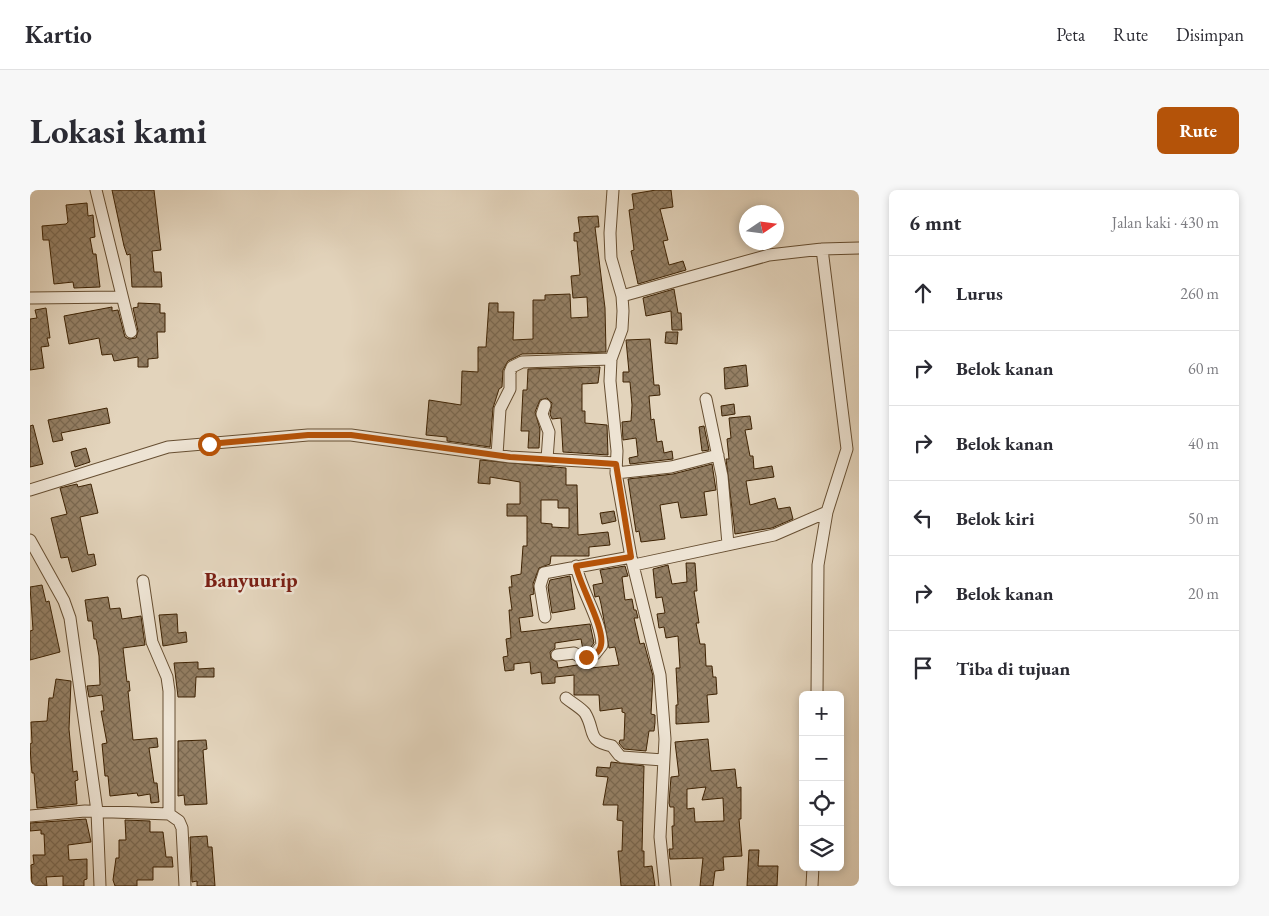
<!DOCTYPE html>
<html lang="id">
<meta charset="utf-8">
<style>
:root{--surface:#fff;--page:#f7f7f7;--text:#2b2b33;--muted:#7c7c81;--line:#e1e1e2;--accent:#b45309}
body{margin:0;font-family:"EB Garamond",serif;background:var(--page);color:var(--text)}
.controls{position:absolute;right:15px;bottom:15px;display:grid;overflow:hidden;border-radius:8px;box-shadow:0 2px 8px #0003}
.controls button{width:45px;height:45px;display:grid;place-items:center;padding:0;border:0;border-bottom:1px solid var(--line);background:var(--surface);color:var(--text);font:25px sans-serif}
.compass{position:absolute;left:709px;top:15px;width:45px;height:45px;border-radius:50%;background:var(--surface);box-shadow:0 2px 8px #0003;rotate:77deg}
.stop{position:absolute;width:15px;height:15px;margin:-11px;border:4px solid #b45309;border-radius:50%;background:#fff}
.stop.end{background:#b45309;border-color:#fff;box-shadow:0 1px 5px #0008}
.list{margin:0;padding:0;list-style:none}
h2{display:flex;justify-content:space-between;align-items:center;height:65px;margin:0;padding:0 20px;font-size:21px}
h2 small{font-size:16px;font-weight:400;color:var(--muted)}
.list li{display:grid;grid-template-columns:32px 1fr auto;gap:15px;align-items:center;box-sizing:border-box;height:75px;padding:0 20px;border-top:1px solid var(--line)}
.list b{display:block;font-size:19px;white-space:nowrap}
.list em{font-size:16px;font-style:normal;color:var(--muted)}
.icon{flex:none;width:28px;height:28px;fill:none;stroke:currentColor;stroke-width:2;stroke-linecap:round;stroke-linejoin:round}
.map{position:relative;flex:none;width:829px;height:696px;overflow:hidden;border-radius:8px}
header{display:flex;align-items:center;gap:30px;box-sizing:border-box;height:70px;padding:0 25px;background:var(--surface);border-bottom:1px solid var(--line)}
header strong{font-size:24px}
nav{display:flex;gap:28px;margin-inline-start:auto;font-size:18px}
.intro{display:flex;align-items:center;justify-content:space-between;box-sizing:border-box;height:120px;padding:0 30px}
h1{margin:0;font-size:35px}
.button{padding:12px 22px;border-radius:8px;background:var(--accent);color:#fff;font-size:18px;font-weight:700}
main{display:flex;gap:30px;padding:0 30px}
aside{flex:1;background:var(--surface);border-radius:8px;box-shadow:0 2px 8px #0003}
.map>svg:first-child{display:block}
.building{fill:url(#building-cross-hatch);stroke:#3e2304;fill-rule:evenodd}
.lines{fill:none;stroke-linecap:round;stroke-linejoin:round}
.minor-casing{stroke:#674f32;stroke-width:13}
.minor{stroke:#ede3d3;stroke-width:11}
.route{stroke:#b45309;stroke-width:6}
.labels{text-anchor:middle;stroke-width:5;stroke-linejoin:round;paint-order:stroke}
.quarter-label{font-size:21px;font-weight:bold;fill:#7a1f14;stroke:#ede3d3}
</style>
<header>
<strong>Kartio</strong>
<nav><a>Peta</a><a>Rute</a><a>Disimpan</a></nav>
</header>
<div class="intro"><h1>Lokasi kami</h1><a class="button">Rute</a></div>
<main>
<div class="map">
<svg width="829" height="696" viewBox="0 0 829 696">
<defs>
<pattern id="building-cross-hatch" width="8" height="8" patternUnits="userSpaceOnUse" patternTransform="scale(1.25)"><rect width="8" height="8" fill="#947f64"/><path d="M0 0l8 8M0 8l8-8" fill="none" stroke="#7a6850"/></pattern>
</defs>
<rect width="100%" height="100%" fill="#e3d4bc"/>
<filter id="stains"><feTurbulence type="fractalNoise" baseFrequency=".004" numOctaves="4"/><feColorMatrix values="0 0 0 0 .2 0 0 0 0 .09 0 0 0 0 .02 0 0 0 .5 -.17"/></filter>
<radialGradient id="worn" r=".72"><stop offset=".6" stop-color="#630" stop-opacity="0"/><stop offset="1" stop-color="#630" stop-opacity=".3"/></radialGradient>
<path class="building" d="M82 0H124L131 60 122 61 124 82H131L132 97H102L100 64 97 65 94 56Z
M626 0H641L643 17 630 19 638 50 633 51 639 75 653 71 656 80 608 94 601 61 604 60 599 20 604 19 602 4Z
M57 13 58 26 63 25 65 47 60 48 63 64H66L70 97 44 98 43 92 24 94 19 50H13L12 36 36 34 38 32 36 15Z
M568 26 569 37H565L575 118 576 162 492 164 478 171 473 180 472 197 469 199 463 218 460 257 417 251V247L396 245 399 210 431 215 432 181 448 182V157H456L459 113H468V122H484L483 150 503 149V110H515V105L540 104 541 128 558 127 557 107 543 108 541 86 550 85 547 51H544V43L550 42 548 27Z
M644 99 648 123H651L652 140H642L641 121 616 126 613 108Z
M108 113 130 114V123H135V142H127L128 168 118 169V177H108V167L84 171 82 164 72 165 69 148 39 154 34 126 82 117V121L88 120 95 147 99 149 106 148 108 141 103 118 108 117Z
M16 118 20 148H17L19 156 11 157 14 178 0 180V129L7 128 5 120Z
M636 142H648L647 154 635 153Z
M620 149 624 195H629L630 205 619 206 621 230 624 229 627 252 632 251 634 263 642 261 643 269 600 274 599 268 608 266 606 248 593 250 592 232 601 231 602 215 600 192H593V182H599L596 150Z
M716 175 718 196 695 199 694 178Z
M570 177 568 193 552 194V221H555V233L577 235 578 265 533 262 531 228 522 229 520 224 522 213 517 208 510 210 505 222 510 239 509 258H498L499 241H491L493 200H497L498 179Z
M704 214 705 224 692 226 691 216Z
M77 218 80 233 31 243 33 250 23 252 18 230Z
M720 226 722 239 715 240 720 266H723L724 279 742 276 744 287 716 291 720 315 745 308 748 319 760 317 763 329 742 338 705 344 696 269H699L697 249 701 248 699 228Z
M3 235 13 274 0 277V236Z
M674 236 679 260 672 261 669 237Z
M56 258 60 272 45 277 41 262Z
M450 270 536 278V295H547L548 345 578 342 580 355 559 357V366H521L520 374 509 378 503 394 504 404 500 405 503 426 489 428 491 442 560 434 564 453 561 457 553 460 551 449 525 453V458L520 462 521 469 527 472 528 478 560 473 561 478 589 475 585 457 579 458 571 414 569 406 565 407 563 395 573 393 570 380 595 376 598 386 592 387 595 410 602 409 604 420H606L608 428H604L610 454 614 453 623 486 621 524 625 525V533L624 541H619L616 561 594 559 589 553 590 550H594L595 523 592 522V518L570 521 569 505H544V485L525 487V493L512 494 511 482 501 484 500 472 484 474V480L475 481 473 467 478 466 476 449 481 448 479 420H482L479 397H482L481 386 491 384 493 356H497V326H477V314H490V292L460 287V294L448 293ZM511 310H528V318H539V338L522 337V334L511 333Z
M682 274 686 300 674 302 677 325 651 328 648 312 630 315 635 349 611 352 609 341 606 342 598 289 643 284Z
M47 294 48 297 61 294 68 323 50 327 58 365 64 364 66 375 42 382 38 367 31 368 21 328 37 324 30 298Z
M584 321 586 331 572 334 570 323Z
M656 373H665L667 401H664L669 433H666L670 454H675L676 476H682L683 487H686L687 504 677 505 679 532 646 534V515H648L646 478H650L648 446 636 448 634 437 629 438 627 424 635 423 632 407 626 408 623 379 638 375 642 394 657 392Z
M540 386 545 419 522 423 518 397 520 390Z
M12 395 16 412 19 411 30 462 0 470V441L3 440 0 397Z
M78 407 80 419 90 418 92 429 111 426 115 455 93 458 97 492 99 491 100 501H98L103 550 127 548 128 557 119 558 124 593H127L129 612 121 613 120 604 108 606 107 603 80 606 78 586H75L72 554 77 553 71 521H74L72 505 59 507 57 496 70 495 69 466 66 449H64L62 431H58L55 410Z
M147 424 148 443 156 442 157 452 133 456 129 425Z
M168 472V479L184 478V487H166L165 507H148L144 473Z
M26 489 41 491 39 539 43 582 47 581 48 590 45 591 47 614 7 618 4 583H2L1 573 0 554 2 553 1 532 17 531 19 508H23Z
M678 549 681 581 705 579 707 598 711 597V629H709L712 666 693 667 694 680 685 681 683 696H670L673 668 640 669 639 659H643L642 636H644V617H640L639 613 641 587 649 586 645 552ZM676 597 672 610 693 608 694 631 665 632 664 618 657 619V599Z
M176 550 177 559 173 560 177 614 155 615 154 605 148 606V551Z
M581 572 614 576 612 661H614V677L622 676 625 696H591L588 661H592L593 631 587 630 588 615H573L578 587 566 586 567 577 580 578Z
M56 629 61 652 38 655 39 670 57 669V689L54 690V696H33V686L16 687 17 696H2L1 675 4 674 3 665H15L14 644H11V640L0 641V633Z
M95 630 120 631V642H133L136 667H142L143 677H123V690H107V696H85L83 690 86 668H89V650H96Z
M177 646 178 657H182L185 696H167V691L162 692 160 647Z
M719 660H729L728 676H748L747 696H717Z"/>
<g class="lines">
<defs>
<path id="minor" d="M66 0 101 142
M583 0 580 43 581 68 592 106 593 121 592 139 581 169 580 191 587 261 586 283 601 367 630 485 635 549 630 647 635 696
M592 106 739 65 792 59 829 58
M0 108 91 107
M676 209 692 286 698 354
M515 215 512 224 519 242 517 269
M467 265 470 219 480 199V182L482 177 492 172 581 169
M586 283 641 277 688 265
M0 300 138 257 278 245H321L480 267 586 273
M0 350 34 411 40 428 67 621 70 696
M604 375 744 345 797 322
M113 391 122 452 137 487 139 501V624
M515 427 510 396 514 383 601 367
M527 465 544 463 552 468 565 464 572 455C570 427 552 403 546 376
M787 505 788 375 797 322 817 259 792 59
M536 508C542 513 550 517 555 523 566 541 556 551 582 556L589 565 592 567 633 570
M0 626 55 621 139 624 149 631 152 638 155 696
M782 696 783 677"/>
</defs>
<use href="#minor" class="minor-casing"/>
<use href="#minor" class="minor"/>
</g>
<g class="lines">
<path class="route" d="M179 254 278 245H321L480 267 586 274 601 367 546 376C550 396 575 438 571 455 570 463 563 465 556 467"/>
</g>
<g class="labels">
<g class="quarter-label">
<text x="221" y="397">Banyuurip</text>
</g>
</g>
<rect width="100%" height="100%" filter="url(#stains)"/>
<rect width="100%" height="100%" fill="url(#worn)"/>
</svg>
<div class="controls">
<button>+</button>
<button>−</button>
<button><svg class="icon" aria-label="locate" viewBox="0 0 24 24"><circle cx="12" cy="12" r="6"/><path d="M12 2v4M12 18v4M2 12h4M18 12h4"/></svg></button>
<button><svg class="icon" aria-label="layers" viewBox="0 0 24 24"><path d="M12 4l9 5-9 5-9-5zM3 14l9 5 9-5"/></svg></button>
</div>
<svg class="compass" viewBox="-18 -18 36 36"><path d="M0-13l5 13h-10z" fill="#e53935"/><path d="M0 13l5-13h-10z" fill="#7c7c81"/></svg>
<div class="stop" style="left:179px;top:254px"></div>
<div class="stop end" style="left:556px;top:467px"></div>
</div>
<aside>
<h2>6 mnt<small>Jalan kaki · 430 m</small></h2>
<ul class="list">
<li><svg class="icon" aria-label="ahead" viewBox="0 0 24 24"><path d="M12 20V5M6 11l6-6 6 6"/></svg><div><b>Lurus</b></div><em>260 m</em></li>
<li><svg class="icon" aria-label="right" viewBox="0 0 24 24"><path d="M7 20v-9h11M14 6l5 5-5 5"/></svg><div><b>Belok kanan</b></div><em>60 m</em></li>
<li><svg class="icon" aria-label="right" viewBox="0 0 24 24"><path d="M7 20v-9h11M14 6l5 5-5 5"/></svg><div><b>Belok kanan</b></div><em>40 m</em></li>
<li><svg class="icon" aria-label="left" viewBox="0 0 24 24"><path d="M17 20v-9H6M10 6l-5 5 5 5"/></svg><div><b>Belok kiri</b></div><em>50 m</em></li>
<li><svg class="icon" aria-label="right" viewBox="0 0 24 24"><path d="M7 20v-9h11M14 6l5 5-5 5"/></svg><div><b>Belok kanan</b></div><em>20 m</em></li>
<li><svg class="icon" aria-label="arrive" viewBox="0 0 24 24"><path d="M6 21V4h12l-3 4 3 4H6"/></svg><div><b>Tiba di tujuan</b></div></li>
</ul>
</aside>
</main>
